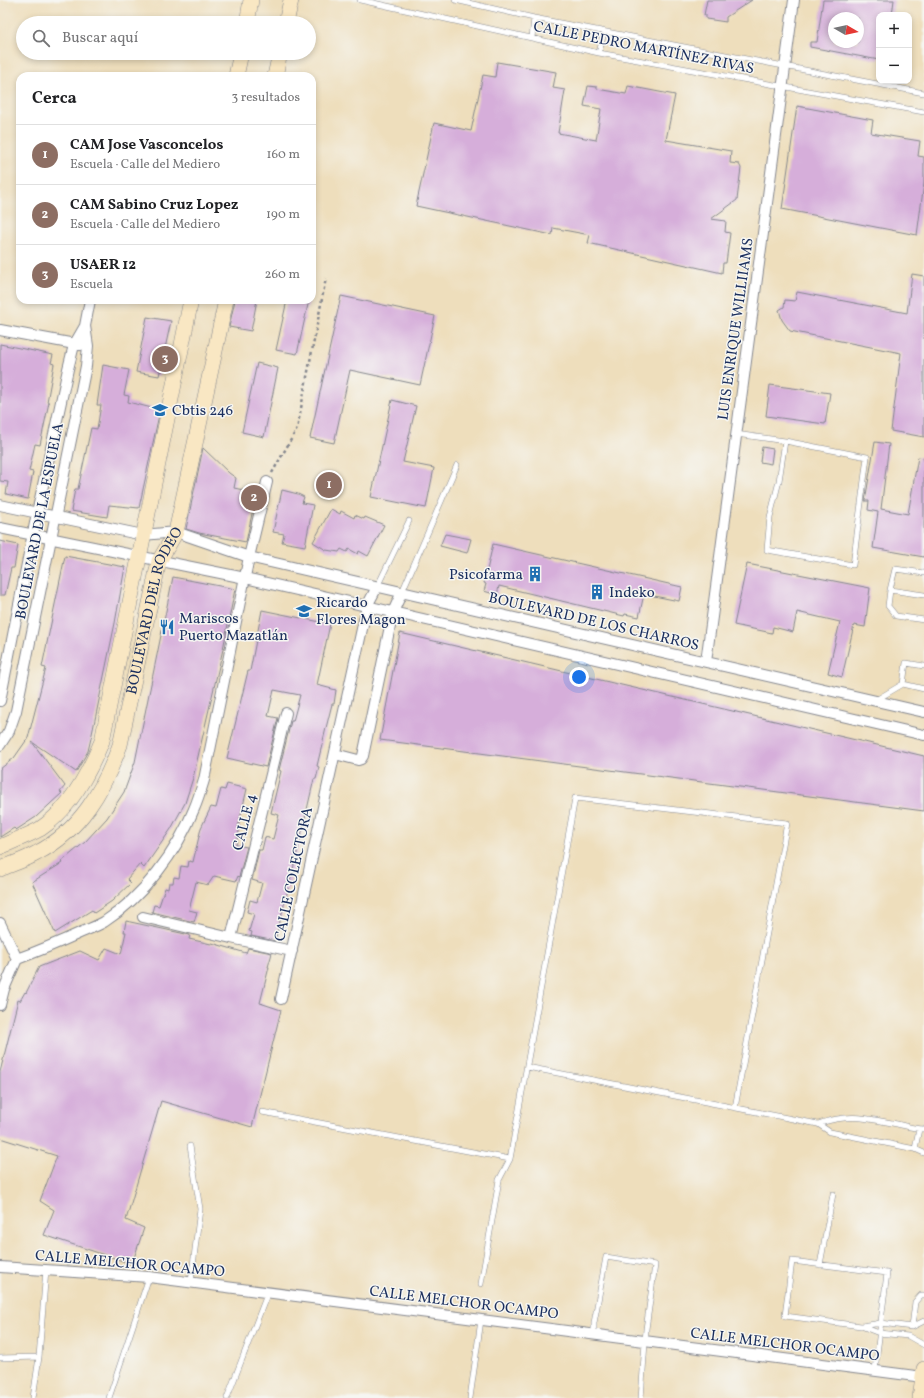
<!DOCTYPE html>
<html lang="es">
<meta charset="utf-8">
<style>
:root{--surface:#fff;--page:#f2f2f2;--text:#202124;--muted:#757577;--line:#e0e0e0;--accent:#0f766e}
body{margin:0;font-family:Vollkorn,serif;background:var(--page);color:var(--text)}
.controls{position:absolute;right:12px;top:12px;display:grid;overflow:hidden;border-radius:8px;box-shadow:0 2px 6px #0003}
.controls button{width:36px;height:36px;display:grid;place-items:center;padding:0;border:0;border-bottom:1px solid var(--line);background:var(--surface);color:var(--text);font:20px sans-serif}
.compass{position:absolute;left:828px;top:12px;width:36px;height:36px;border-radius:50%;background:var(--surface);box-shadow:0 2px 6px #0003;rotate:99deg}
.you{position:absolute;left:579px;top:677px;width:14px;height:14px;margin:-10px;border:3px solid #fff;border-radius:50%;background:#1a73e8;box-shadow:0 0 0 6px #1a73e833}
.badge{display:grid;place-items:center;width:26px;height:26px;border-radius:50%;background:var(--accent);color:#fff;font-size:13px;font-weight:700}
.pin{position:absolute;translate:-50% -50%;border:2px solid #fff;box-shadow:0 1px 4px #0006}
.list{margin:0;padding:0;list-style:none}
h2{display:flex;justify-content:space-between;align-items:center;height:52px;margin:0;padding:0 16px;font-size:17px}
h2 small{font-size:13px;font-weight:400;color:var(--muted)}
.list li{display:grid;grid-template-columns:26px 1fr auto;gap:12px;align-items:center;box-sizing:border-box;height:60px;padding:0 16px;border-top:1px solid var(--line)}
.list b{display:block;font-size:15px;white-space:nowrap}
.list p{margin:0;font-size:13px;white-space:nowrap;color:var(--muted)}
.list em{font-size:13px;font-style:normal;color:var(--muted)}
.icon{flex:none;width:22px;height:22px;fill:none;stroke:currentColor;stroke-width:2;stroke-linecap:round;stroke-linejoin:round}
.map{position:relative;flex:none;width:924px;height:1398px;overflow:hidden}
.search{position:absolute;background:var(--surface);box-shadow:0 2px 6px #0003;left:16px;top:16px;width:300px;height:44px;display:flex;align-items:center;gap:10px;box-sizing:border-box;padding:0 14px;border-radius:22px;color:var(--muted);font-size:15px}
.panel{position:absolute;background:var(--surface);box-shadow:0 2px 6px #0003;left:16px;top:72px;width:300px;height:232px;border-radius:12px}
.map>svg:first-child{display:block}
.building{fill:#d6aeda;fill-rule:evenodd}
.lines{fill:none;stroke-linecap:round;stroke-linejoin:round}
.lane-casing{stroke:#84868d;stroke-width:6}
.street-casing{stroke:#84868d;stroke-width:12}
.secondary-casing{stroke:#84868d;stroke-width:16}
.path{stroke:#84868d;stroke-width:2.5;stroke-dasharray:3 3;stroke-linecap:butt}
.lane{stroke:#fff;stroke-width:5}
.street{stroke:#fff;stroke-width:10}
.secondary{stroke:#f9e7c3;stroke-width:15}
.labels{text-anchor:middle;stroke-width:3;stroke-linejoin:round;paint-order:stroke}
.street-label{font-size:15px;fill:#1b2f5e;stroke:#f6f6f2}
.poi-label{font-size:15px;fill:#1b2f5e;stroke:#f6f6f2;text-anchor:start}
</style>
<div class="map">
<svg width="924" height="1398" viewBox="0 0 924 1398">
<rect width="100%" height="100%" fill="#f6f6f2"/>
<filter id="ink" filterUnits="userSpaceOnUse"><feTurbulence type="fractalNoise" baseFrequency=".025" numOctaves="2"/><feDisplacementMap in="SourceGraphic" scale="8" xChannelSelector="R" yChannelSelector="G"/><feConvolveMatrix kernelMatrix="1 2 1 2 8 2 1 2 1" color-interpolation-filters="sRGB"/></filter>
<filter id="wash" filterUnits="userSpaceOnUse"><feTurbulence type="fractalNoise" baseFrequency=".012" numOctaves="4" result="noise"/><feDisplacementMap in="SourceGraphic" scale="16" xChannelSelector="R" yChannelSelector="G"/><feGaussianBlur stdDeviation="0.9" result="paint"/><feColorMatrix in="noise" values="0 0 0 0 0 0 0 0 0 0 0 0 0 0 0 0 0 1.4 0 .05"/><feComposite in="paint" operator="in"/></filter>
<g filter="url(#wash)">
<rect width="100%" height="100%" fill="#eedebc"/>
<g id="blocks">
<path class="building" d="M707 0H752L726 17V22L706 19V15H704Z
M823 0H894L892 15H879V60L810 47V42H817ZM834 18H858V42H834Z
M497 62 556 72 553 88 565 90 558 133 596 140 601 109 584 106 588 86 597 87V89L626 94 628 86 675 95 666 140 731 151 730 163 739 164 741 168 737 200 711 219 726 221 725 232 730 233 726 263H723L722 273 588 243 590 235 553 228 552 235 416 206 434 123 471 131 483 75 495 77Z
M797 106 873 120 871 133 920 141 918 156 924 157V183L917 235 782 209Z
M912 274 924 276V437L891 431 901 353 790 331 782 320 779 310 784 307 785 300 795 301 797 292 907 313Z
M341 296 435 316 420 385 350 370 334 443 310 438Z
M235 300H257L251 331 229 327Z
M287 300H309L297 354 276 350Z
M147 317 171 321 159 376 136 372Z
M0 344 53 355 51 363 54 364 47 402H49L40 445 35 444 29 471 33 472 28 499 6 494 8 482 0 481Z
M257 363 278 368 264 437 242 432Z
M103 365 129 370 124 395 129 396 128 402 160 410 139 508 109 505 107 517 71 511 75 489H78L91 428 97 429 101 405H97Z
M770 385 830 393 825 424 766 416Z
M392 400 416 406 403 462 434 468 426 508 371 497Z
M875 442 889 444 881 509 908 514 918 457 924 458V557L873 548 878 512 868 510 869 501H865Z
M762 447 773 449 771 464 760 462Z
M203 448 229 473 236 478 234 488 253 492 251 503 254 504 246 542 199 533 186 529Z
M282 490 298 494 304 497 302 503 313 505 305 546 282 542 284 534 273 532Z
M331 509 340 514 341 511 354 518 355 515 364 519 365 517 384 525 368 556 359 551 358 554 349 549 347 552 341 549 339 552 326 550 313 542Z
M445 534 471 539 467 553 440 546Z
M0 541 18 545 14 568H11L5 595H0Z
M493 544 682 587 679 601 644 594 639 617 625 614 624 616 499 586 497 595 484 591 486 584 484 583Z
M65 556 125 567 115 623 92 734 88 751 76 772 32 742 65 786 60 792 62 793 36 817 16 830 14 828 0 837V769L14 758 28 738 46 668 42 667Z
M747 564 870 588 865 627 854 625 842 677 828 673 840 622 797 612 793 632 773 627 772 633 734 625Z
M173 577 235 589 223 649 193 778 185 803 171 829 144 868 140 864 127 879 131 883 112 901 94 913 92 910 55 933 32 882 62 863 61 862 85 842 107 818 124 792 135 762Z
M262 610 330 624 317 685 336 690 334 704H332L326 728 317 766 319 767 316 779H314L297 853 275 941 251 936 252 932 249 931 254 914 247 912 250 900 257 902 262 883 252 880 259 850H262L265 837 273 839 279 815 271 813 281 771 279 770 291 721H293L300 695 274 690 268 716 278 718 266 767 227 758 248 671H250Z
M400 633 924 756V811L380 740Z
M227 784 247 789 238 827H240L236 845 247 847 239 877 238 876 236 881 214 876 208 885 196 882 189 910 197 912 194 922 152 912 154 905 159 906 165 888 168 889 169 883H173L174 877 179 878 181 866 188 867 189 861 193 862 201 828 211 807 216 808 221 789 225 790Z
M126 921 190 935 189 939 211 944 212 943 246 953 248 948 272 953 268 967H269L260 1003 281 1010 252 1127 161 1101 126 1220 144 1228 132 1264 44 1235 54 1210 40 1201 57 1156 0 1138V1072L18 1000 20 1001 25 992 26 993 39 967 80 951 99 960 106 948 121 954 126 932H124Z"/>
</g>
</g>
<g filter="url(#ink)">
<use href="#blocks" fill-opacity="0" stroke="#84868d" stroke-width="1"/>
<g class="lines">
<defs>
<path id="lane" d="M360 0 599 53 924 112
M455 0 534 18 924 93
M532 38 534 18
M599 53 604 32
M736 434 785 441 867 457 853 565 767 550 770 517 779 481 785 441
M924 573 895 569 890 590 888 606 896 616 924 620
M377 587 409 521
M890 590 924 595
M402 592 457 465
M924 666 906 663 903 684 924 689
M876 700 903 684
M527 1067 818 1124 830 1132 915 1149 924 1153
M262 1112 510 1159
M818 1124C849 1113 865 1118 897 1124 906 1126 915 1129 924 1129
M190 1146 200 1209 191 1282
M915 1149 919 1129
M820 1265 833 1194
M481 1284 499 1180 510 1159 575 798 787 823 735 1108
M862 1326 881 1323 912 1327 924 1321
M912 1327 915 1302 921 1295H924
M594 1334V1323L606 1257 655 1265 646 1329 641 1398
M0 1358 39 1357 46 1270
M875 1370C879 1338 883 1306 887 1273L792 1261 785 1316 861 1326 879 1333 908 1336 924 1345
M33 1398 39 1357
M109 1398 149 1277
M227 1398 268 1292
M470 1398 481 1320"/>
<path id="street" d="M0 330 80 345
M0 505 143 535 176 532 249 557 924 712
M0 528 245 578 924 735
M706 662 794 0
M0 701 37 513 68 369 74 345 85 326 90 300
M0 745 9 731 16 711 86 366 88 346 85 326
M335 754 358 760 361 759 363 756 393 612 402 592
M143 917 231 938 292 951
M0 923 17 959
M231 938 286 713
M281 999 367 606 377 587
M0 1005 4 989 17 959C39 951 60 942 82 932 89 929 97 926 104 922 143 897 177 852 194 809 198 800 201 790 204 780L249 557 267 482
M0 1267 149 1277 923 1377"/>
<g id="secondary">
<path d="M247 23 251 0"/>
<path d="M286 23 291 0"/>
<path d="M236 76 241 53"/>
<path d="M275 76 280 53"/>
<path d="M0 847C13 841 27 836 40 829 69 810 89 773 102 741L191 300"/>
<path id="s1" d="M0 869C12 864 25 860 37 853 80 831 104 789 120 745L159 561 176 532 226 300"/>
<path d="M920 1398 924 1369"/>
</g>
</defs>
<use href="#lane" class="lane-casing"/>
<use href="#street" class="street-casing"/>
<use href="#secondary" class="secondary-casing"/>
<path class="path" d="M272 473 297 429 326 278"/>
<use href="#lane" class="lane"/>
<use href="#street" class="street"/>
<use href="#secondary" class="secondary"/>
</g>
</g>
<defs>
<symbol id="university-bare" viewBox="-9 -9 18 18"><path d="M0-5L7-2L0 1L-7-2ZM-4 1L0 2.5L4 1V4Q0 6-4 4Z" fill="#1f6fb2" stroke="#f6f6f2" stroke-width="2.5" paint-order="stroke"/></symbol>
<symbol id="building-bare" viewBox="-9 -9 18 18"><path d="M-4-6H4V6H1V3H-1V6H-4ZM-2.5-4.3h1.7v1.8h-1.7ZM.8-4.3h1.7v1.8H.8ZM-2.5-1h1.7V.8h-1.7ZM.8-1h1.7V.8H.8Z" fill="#1f6fb2" stroke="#f6f6f2" stroke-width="2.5" paint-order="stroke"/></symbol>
<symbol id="school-bare" viewBox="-9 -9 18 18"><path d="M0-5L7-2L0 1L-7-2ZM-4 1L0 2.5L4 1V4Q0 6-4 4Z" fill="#1f6fb2" stroke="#f6f6f2" stroke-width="2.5" paint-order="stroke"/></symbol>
<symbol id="restaurant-bare" viewBox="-9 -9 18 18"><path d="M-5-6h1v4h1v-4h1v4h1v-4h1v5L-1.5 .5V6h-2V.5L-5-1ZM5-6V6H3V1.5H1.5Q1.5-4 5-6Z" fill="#1f6fb2" stroke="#f6f6f2" stroke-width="2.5" paint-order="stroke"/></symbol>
</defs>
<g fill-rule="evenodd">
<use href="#university-bare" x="149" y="399" width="22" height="22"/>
<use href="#building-bare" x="524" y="563" width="22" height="22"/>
<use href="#building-bare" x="586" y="581" width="22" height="22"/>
<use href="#school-bare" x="293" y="600" width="22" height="22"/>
<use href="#restaurant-bare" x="156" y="616" width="22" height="22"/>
</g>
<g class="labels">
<g class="street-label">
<text transform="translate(644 47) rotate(11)" y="5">CALLE PEDRO MARTÍNEZ RIVAS</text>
<text transform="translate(735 329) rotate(-82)" y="5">LUIS ENRIQUE WILLIIAMS</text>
<text transform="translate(39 521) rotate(-79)" y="5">BOULEVARD DE LA ESPUELA</text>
<text dy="5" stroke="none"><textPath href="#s1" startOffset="319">BOULEVARD DEL RODEO</textPath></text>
<text transform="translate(594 621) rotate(13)" y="5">BOULEVARD DE LOS CHARROS</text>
<text transform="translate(244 822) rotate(-76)" y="5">CALLE 4</text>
<text transform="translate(293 874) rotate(-78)" y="5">CALLE COLECTORA</text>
<text transform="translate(130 1263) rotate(5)" y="5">CALLE MELCHOR OCAMPO</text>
<text transform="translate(464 1302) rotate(7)" y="5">CALLE MELCHOR OCAMPO</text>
<text transform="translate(785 1344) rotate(7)" y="5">CALLE MELCHOR OCAMPO</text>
</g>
<g class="poi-label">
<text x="172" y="415">Cbtis 246</text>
<text x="523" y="579" text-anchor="end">Psicofarma</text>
<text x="609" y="597">Indeko</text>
<text x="316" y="607">Ricardo<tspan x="316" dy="17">Flores Magon</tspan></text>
<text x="179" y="623">Mariscos<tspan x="179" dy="17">Puerto Mazatlán</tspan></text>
</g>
</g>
</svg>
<div class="controls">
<button>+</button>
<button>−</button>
</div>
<svg class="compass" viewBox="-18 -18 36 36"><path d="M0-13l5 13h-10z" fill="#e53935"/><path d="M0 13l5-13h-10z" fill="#757577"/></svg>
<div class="you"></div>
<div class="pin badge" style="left:329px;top:485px;background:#8d6e63">1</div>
<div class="pin badge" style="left:254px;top:498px;background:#8d6e63">2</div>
<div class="pin badge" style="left:165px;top:359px;background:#8d6e63">3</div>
<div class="search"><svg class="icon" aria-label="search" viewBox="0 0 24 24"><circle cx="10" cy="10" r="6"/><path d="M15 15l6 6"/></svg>Buscar aquí</div>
<section class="panel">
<h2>Cerca<small>3 resultados</small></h2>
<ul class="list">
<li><span class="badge" style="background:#8d6e63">1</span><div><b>CAM Jose Vasconcelos</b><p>Escuela · Calle del Mediero</p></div><em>160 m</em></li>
<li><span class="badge" style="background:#8d6e63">2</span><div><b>CAM Sabino Cruz Lopez</b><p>Escuela · Calle del Mediero</p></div><em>190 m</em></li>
<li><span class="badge" style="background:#8d6e63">3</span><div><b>USAER 12</b><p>Escuela</p></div><em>260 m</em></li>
</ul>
</section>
</div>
